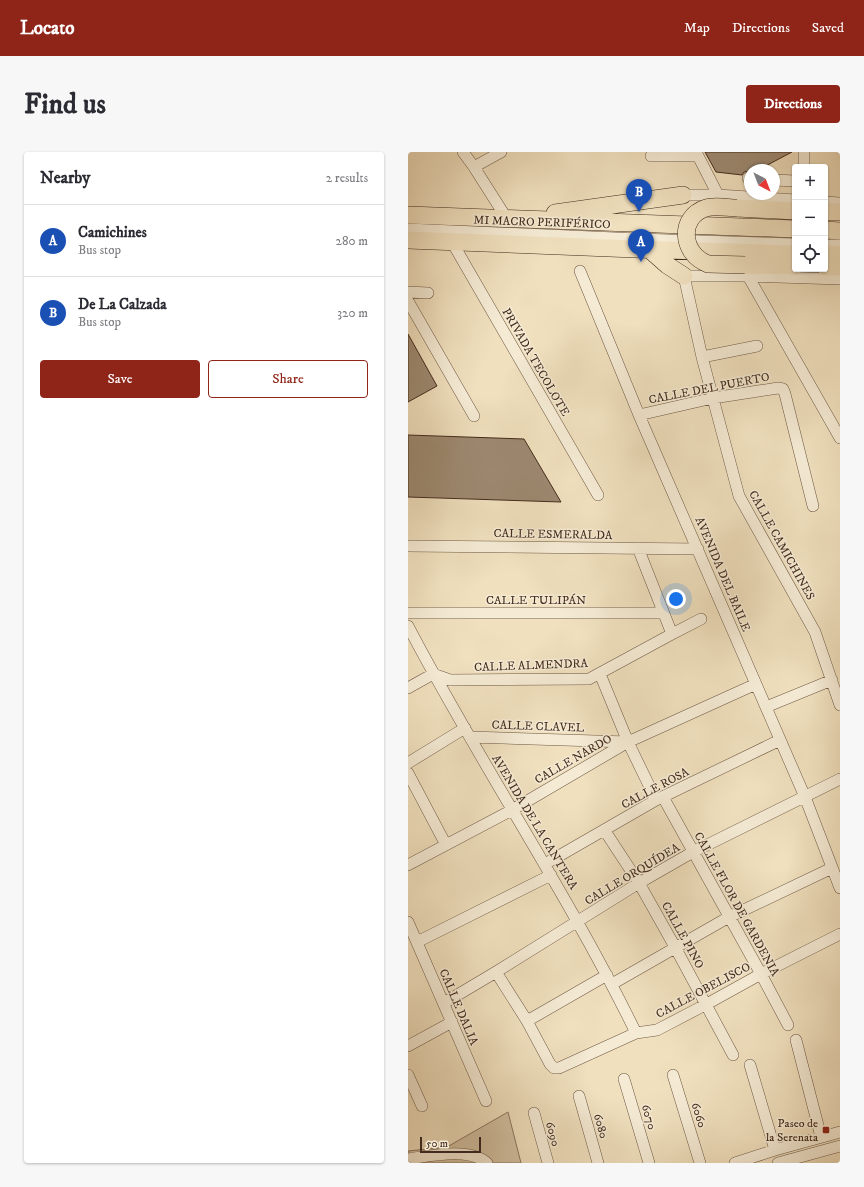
<!DOCTYPE html>
<meta charset="utf-8">
<style>
:root{--surface:#fff;--page:#f7f7f7;--text:#2b2b33;--muted:#7c7c81;--line:#e1e1e2;--accent:#8f2418}
body{margin:0;font-family:"IM FELL DW Pica",serif;background:var(--page);color:var(--text)}
.controls{position:absolute;right:12px;top:12px;display:grid;overflow:hidden;border-radius:4px;box-shadow:0 1px 3px #0004}
.controls button{width:36px;height:36px;display:grid;place-items:center;padding:0;border:0;border-bottom:1px solid var(--line);background:var(--surface);color:var(--text);font:20px sans-serif}
.compass{position:absolute;left:336px;top:12px;width:36px;height:36px;border-radius:50%;background:var(--surface);box-shadow:0 1px 3px #0004;rotate:138deg}
.scale{position:absolute;left:12px;bottom:10px;width:61px;box-sizing:border-box;padding-left:4px;border:2px solid #432b1d;border-top:0;font-size:11px;line-height:14px;white-space:nowrap;color:#432b1d;-webkit-text-stroke:3px #f5ebd5;paint-order:stroke}
.you{position:absolute;left:268px;top:447px;width:14px;height:14px;margin:-10px;border:3px solid #fff;border-radius:50%;background:#1a73e8;box-shadow:0 0 0 6px #1a73e833}
.badge{display:grid;place-items:center;width:26px;height:26px;border-radius:50%;background:var(--accent);color:#fff;font-size:13px;font-weight:700}
.pin{position:absolute;translate:-50% -33px;filter:drop-shadow(0 1px 2px #0008)}
.pin::after{content:'';position:absolute;top:21px;width:14px;height:12px;background:inherit;clip-path:polygon(0 0,100% 0,50% 100%)}
.list{margin:0;padding:0;list-style:none}
h2{display:flex;justify-content:space-between;align-items:center;height:52px;margin:0;padding:0 16px;font-size:17px}
h2 small{font-size:13px;font-weight:400;color:var(--muted)}
.list li{display:grid;grid-template-columns:26px 1fr auto;gap:12px;align-items:center;box-sizing:border-box;height:72px;padding:0 16px;border-top:1px solid var(--line)}
.list b{display:block;font-size:15px;white-space:nowrap}
.list p{margin:0;font-size:13px;white-space:nowrap;color:var(--muted)}
.list em{font-size:13px;font-style:normal;color:var(--muted)}
.actions{display:flex;gap:8px;padding:12px 16px}
.actions a{flex:1;padding:9px 0;border:1px solid var(--accent);border-radius:4px;text-align:center;font-size:14px;color:var(--accent)}
.actions .main{background:var(--accent);color:#fff}
.icon{flex:none;width:22px;height:22px;fill:none;stroke:currentColor;stroke-width:2;stroke-linecap:round;stroke-linejoin:round}
.map{position:relative;flex:none;width:432px;height:1011px;overflow:hidden;border-radius:4px}
header{display:flex;align-items:center;gap:24px;box-sizing:border-box;height:56px;padding:0 20px;background:var(--accent);color:#fff}
header strong{font-size:19px}
nav{display:flex;gap:22px;margin-inline-start:auto;font-size:14px}
.intro{display:flex;align-items:center;justify-content:space-between;box-sizing:border-box;height:96px;padding:0 24px}
h1{margin:0;font-size:28px}
.button{padding:10px 18px;border-radius:4px;background:var(--accent);color:#fff;font-size:14px;font-weight:700}
main{display:flex;gap:24px;padding:0 24px}
aside{flex:1;background:var(--surface);border-radius:4px;box-shadow:0 1px 3px #0004}
.map>svg:first-child{display:block}
.green{fill:#d3c1a3;stroke:#8b7660}
.building{fill:#9d8971;stroke:#432b1d}
.lines{fill:none;stroke-linecap:round;stroke-linejoin:round}
.minor-casing{stroke:#6e5845;stroke-width:12}
.highway-casing{stroke:#432b1d;stroke-width:18}
.minor{stroke:#f5ebd5;stroke-width:11}
.highway{stroke:#f0e0be;stroke-width:17}
.highway-bridge-casing{stroke:#432b1d;stroke-width:18;stroke-linecap:butt}
.highway-bridge{stroke:#f0e0be;stroke-width:17}
.poi-dot{fill:#8f2418;stroke:#f5ebd5;stroke-width:1.5}
.labels{text-anchor:middle;stroke-width:3;stroke-linejoin:round;paint-order:stroke}
.street-label{font-size:12px;fill:#432b1d;stroke:#f5ebd5}
.poi-label{font-size:12px;fill:#432b1d;stroke:#f5ebd5;text-anchor:end}
</style>
<header>
<strong>Locato</strong>
<nav><a>Map</a><a>Directions</a><a>Saved</a></nav>
</header>
<div class="intro"><h1>Find us</h1><a class="button">Directions</a></div>
<main>
<aside>
<h2>Nearby<small>2 results</small></h2>
<ul class="list">
<li><span class="badge" style="background:#1a4fb4">A</span><div><b>Camichines</b><p>Bus stop</p></div><em>280 m</em></li>
<li><span class="badge" style="background:#1a4fb4">B</span><div><b>De La Calzada</b><p>Bus stop</p></div><em>320 m</em></li>
</ul>
<div class="actions"><a class="main">Save</a><a>Share</a></div>
</aside>
<div class="map">
<svg width="432" height="1011" viewBox="0 0 432 1011">
<rect width="100%" height="100%" fill="#f0e0be"/>
<filter id="stains"><feTurbulence type="fractalNoise" baseFrequency=".005" numOctaves="4"/><feColorMatrix values="0 0 0 0 .2 0 0 0 0 .09 0 0 0 0 .02 0 0 0 .5 -.17"/></filter>
<radialGradient id="worn" r=".72"><stop offset=".6" stop-color="#630" stop-opacity="0"/><stop offset="1" stop-color="#630" stop-opacity=".3"/></radialGradient>
<path class="green" d="M100 960 113 1011H0V999L39 995Z"/>
<path class="building" d="M297 0H384L350 18H342V19L336 20 334 23 308 20Z
M0 182 29 234 0 250Z
M0 283 116 287 153 350 0 345Z"/>
<g class="lines">
<defs>
<path id="minor" d="M55 0 66 15 99 67
M288 0 310 43
M396 0V15
M243 4H290
M66 15 93 0
M340 26 342 27
M366 28 387 29
M275 43H310L387 48
M417 50 432 51
M0 77 230 87 387 92
M44 90 190 343
M417 93H432
M172 119 231 263 397 645 432 736
M340 124 432 286
M432 127 340 124H276L294 205 331 344 407 480 432 553
M0 140 20 141
M0 149 66 264
M294 205 349 194
M231 263 305 246 370 236 375 237 377 242 405 354
M0 394 290 397
M230 396 264 482
M0 461H255
M0 474C72 612 160 741 228 881
M192 522 220 590 248 648
M0 536 25 522 42 528 181 527 264 482 293 467
M358 555 424 528
M62 585 220 590
M0 611 57 576
M0 621 38 693
M255 645 353 822 380 873
M197 679 231 731 267 795 325 903
M137 712 248 648 372 588
M0 713 104 658 220 590 348 532
M0 770 78 949
M9 790 143 723
M88 820 119 869 142 912 146 916H151L228 881 249 878 297 853 353 822 432 782
M204 832 321 765 424 716
M36 851 88 820 231 731 285 700 432 627
M119 869 199 823
M388 888 413 985
M0 894 44 870
M342 913 367 998
M0 923 14 954
M265 923 292 1011
M216 927 241 1011
M171 944 190 1011
M126 961 140 1011
M0 1007C22 1004 61 995 79 1011
M327 1011 367 998 432 980
M370 1011 432 994"/>
<path id="highway" d="M329 56 387 59
M417 60H432
M147 61 275 43
M0 63 387 77
M417 78 432 79
M0 88 227 97 387 102
M242 98 259 113 276 124
M417 102 432 103
M337 113 387 114
M417 115H432"/>
</defs>
<use href="#minor" class="minor-casing"/>
<use href="#highway" class="highway-casing"/>
<use href="#minor" class="minor"/>
<use href="#highway" class="highway"/>
<defs>
<path id="highway-bridge" d="M329 56C320 56 307 53 298 56 270 65 273 102 300 112L337 113"/>
</defs>
<use href="#highway-bridge" class="highway-bridge-casing"/>
<use href="#highway-bridge" class="highway-bridge"/>
</g>
<rect class="poi-dot" x="414" y="974" width="8" height="8" rx="2"/>
<g class="labels">
<g class="street-label">
<text transform="translate(134 70) rotate(2)" y="4">MI MACRO PERIFÉRICO</text>
<text transform="translate(128 210) rotate(60)" y="4">PRIVADA TECOLOTE</text>
<text transform="translate(301 236) rotate(-11)" y="4">CALLE DEL PUERTO</text>
<text transform="translate(145 382) rotate(1)" y="4">CALLE ESMERALDA</text>
<text transform="translate(374 393) rotate(61)" y="4">CALLE CAMICHINES</text>
<text transform="translate(315 422) rotate(67)" y="4">AVENIDA DEL BAILE</text>
<text x="128" y="452">CALLE TULIPÁN</text>
<text transform="translate(123 513) rotate(-2)" y="4">CALLE ALMENDRA</text>
<text transform="translate(130 574) rotate(2)" y="4">CALLE CLAVEL</text>
<text transform="translate(165 607) rotate(-30)" y="4">CALLE NARDO</text>
<text transform="translate(247 636) rotate(-28)" y="4">CALLE ROSA</text>
<text transform="translate(127 670) rotate(59)" y="4">AVENIDA DE LA CANTERA</text>
<text transform="translate(224 722) rotate(-31)" y="4">CALLE ORQUÍDEA</text>
<text transform="translate(329 752) rotate(61)" y="4">CALLE FLOR DE GARDENIA</text>
<text transform="translate(275 783) rotate(61)" y="4">CALLE PINO</text>
<text transform="translate(295 838) rotate(-28)" y="4">CALLE OBELISCO</text>
<text transform="translate(51 855) rotate(67)" y="4">CALLE DALIA</text>
<text transform="translate(291 963) rotate(73)" y="4">6060</text>
<text transform="translate(241 965) rotate(74)" y="4">6070</text>
<text transform="translate(193 974) rotate(74)" y="4">6080</text>
<text transform="translate(145 982) rotate(74)" y="4">6090</text>
</g>
<g class="poi-label">
<text x="410" y="975">Paseo de<tspan x="410" dy="14">la Serenata</tspan></text>
</g>
</g>
<rect width="100%" height="100%" filter="url(#stains)"/>
<rect width="100%" height="100%" fill="url(#worn)"/>
</svg>
<div class="controls">
<button>+</button>
<button>−</button>
<button><svg class="icon" aria-label="locate" viewBox="0 0 24 24"><circle cx="12" cy="12" r="6"/><path d="M12 2v4M12 18v4M2 12h4M18 12h4"/></svg></button>
</div>
<svg class="compass" viewBox="-18 -18 36 36"><path d="M0-13l5 13h-10z" fill="#e53935"/><path d="M0 13l5-13h-10z" fill="#7c7c81"/></svg>
<div class="scale">50 m</div>
<div class="you"></div>
<div class="pin badge" style="left:233px;top:110px;background:#1a4fb4">A</div>
<div class="pin badge" style="left:231px;top:60px;background:#1a4fb4">B</div>
</div>
</main>
